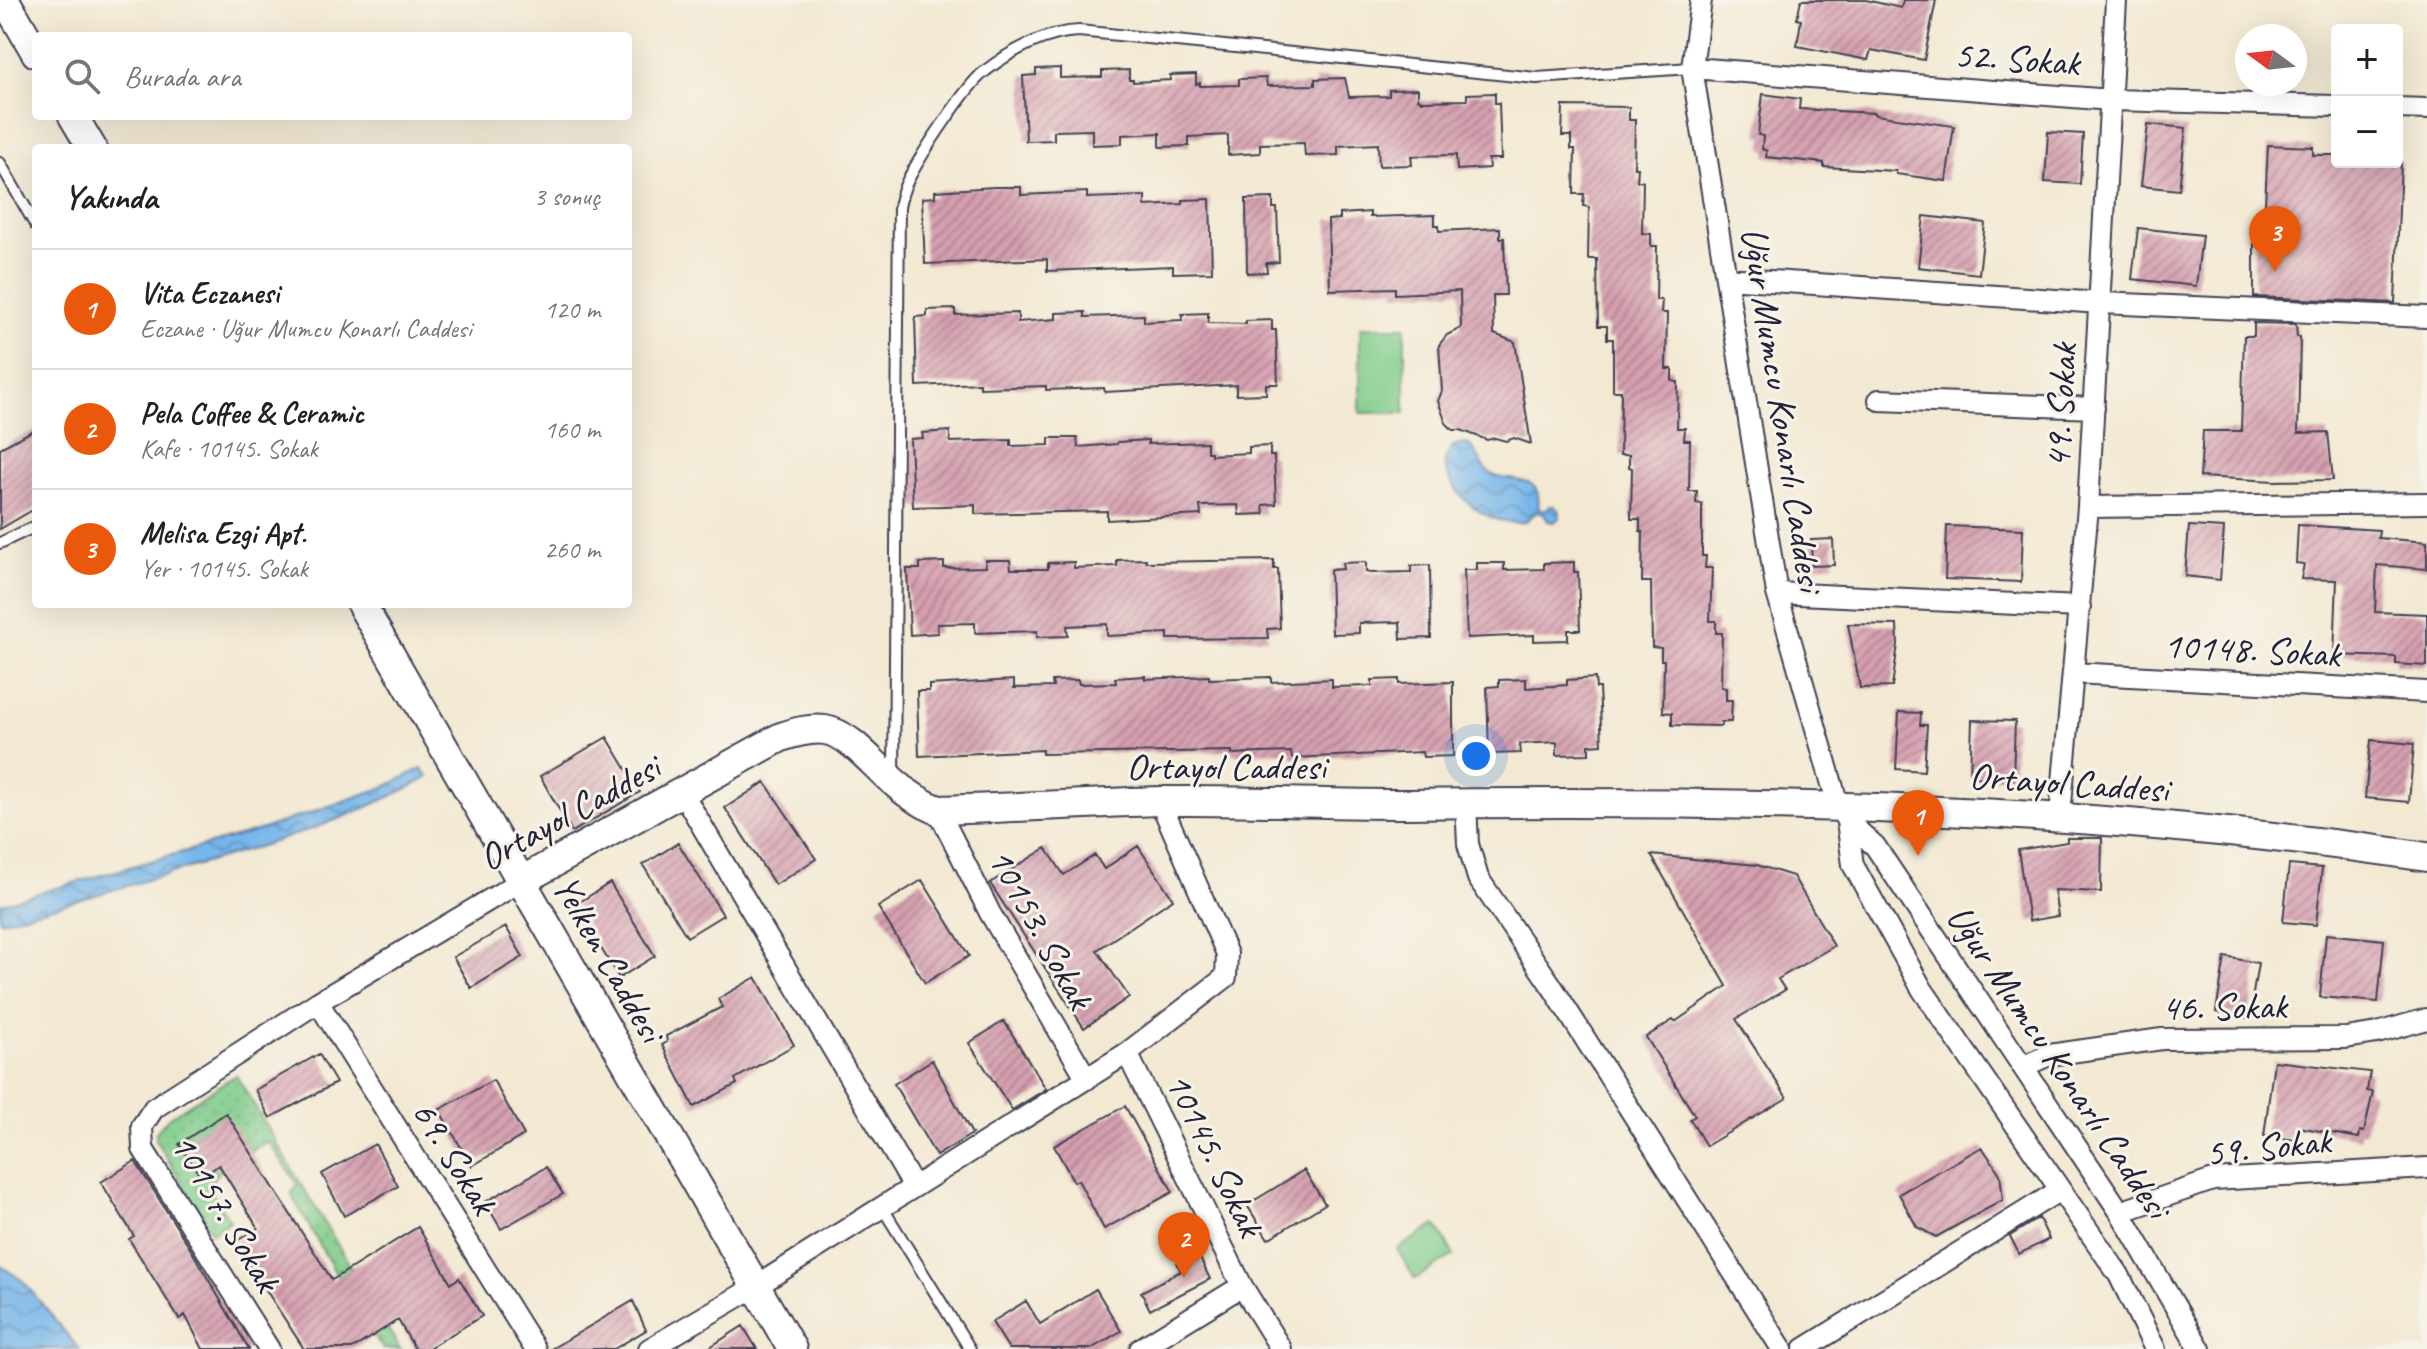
<!DOCTYPE html>
<html lang="tr">
<meta charset="utf-8">
<style>
:root{--surface:#fff;--page:#f6f6f6;--text:#222;--muted:#767676;--line:#e0e0e0;--accent:#ea580c}
body{margin:0;font-family:Caveat,sans-serif;background:var(--page);color:var(--text)}
.controls{position:absolute;right:24px;top:24px;display:grid;overflow:hidden;border-radius:8px;box-shadow:0 8px 32px #0002}
.controls button{width:72px;height:72px;display:grid;place-items:center;padding:0;border:0;border-bottom:2px solid var(--line);background:var(--surface);color:var(--text);font:40px sans-serif}
.compass{position:absolute;left:2235px;top:24px;width:72px;height:72px;border-radius:50%;background:var(--surface);box-shadow:0 8px 32px #0002;rotate:285deg}
.you{position:absolute;left:1476px;top:756px;width:28px;height:28px;margin:-20px;border:6px solid #fff;border-radius:50%;background:#1a73e8;box-shadow:0 0 0 12px #1a73e833}
.badge{display:grid;place-items:center;width:52px;height:52px;border-radius:50%;background:var(--accent);color:#fff;font-size:26px;font-weight:700}
.pin{position:absolute;translate:-50% -66px;filter:drop-shadow(0 2px 4px #0008)}
.pin::after{content:'';position:absolute;top:42px;width:28px;height:24px;background:inherit;clip-path:polygon(0 0,100% 0,50% 100%)}
.list{margin:0;padding:0;list-style:none}
h2{display:flex;justify-content:space-between;align-items:center;height:104px;margin:0;padding:0 32px;font-size:34px}
h2 small{font-size:26px;font-weight:400;color:var(--muted)}
.list li{display:grid;grid-template-columns:52px 1fr auto;gap:24px;align-items:center;box-sizing:border-box;height:120px;padding:0 32px;border-top:2px solid var(--line)}
.list b{display:block;font-size:30px;white-space:nowrap}
.list p{margin:0;font-size:26px;white-space:nowrap;color:var(--muted)}
.list em{font-size:26px;font-style:normal;color:var(--muted)}
.icon{flex:none;width:44px;height:44px;fill:none;stroke:currentColor;stroke-width:2;stroke-linecap:round;stroke-linejoin:round}
.map{position:relative;flex:none;width:2427px;height:1349px;overflow:hidden}
.search{position:absolute;background:var(--surface);box-shadow:0 8px 32px #0002;left:32px;top:32px;width:600px;height:88px;display:flex;align-items:center;gap:20px;box-sizing:border-box;padding:0 28px;border-radius:8px;color:var(--muted);font-size:30px}
.panel{position:absolute;background:var(--surface);box-shadow:0 8px 32px #0002;left:32px;top:144px;width:600px;height:464px;border-radius:8px}
.map>svg:first-child{display:block}
.grass{fill:url(#grass-dots);stroke:#507662;stroke-width:2}
.garden{fill:#7dca89;stroke:#507662;stroke-width:2}
.water{fill:url(#water-waves);stroke:#4c6c92;stroke-width:2}
.building{fill:url(#building-hatch)}
.lines{fill:none;stroke-linecap:round;stroke-linejoin:round}
.lane-casing{stroke:#414052;stroke-width:14}
.street-casing{stroke:#414052;stroke-width:24}
.secondary-casing{stroke:#414052;stroke-width:32}
.lane{stroke:#fff;stroke-width:10}
.street{stroke:#fff;stroke-width:20}
.secondary{stroke:#fff;stroke-width:28}
.labels{text-anchor:middle;stroke-width:6;stroke-linejoin:round;paint-order:stroke}
.street-label{font-size:38px;fill:#22223b;stroke:#f7f3e8}
</style>
<div class="map">
<svg width="2427" height="1349" viewBox="0 0 2427 1349">
<defs>
<pattern id="grass-dots" width="8" height="8" patternUnits="userSpaceOnUse" patternTransform="scale(2)"><rect width="8" height="8" fill="#7dca89"/><path d="M2 2h.1M6 6h.1" fill="none" stroke="#6cad77" stroke-width="1.8" stroke-linecap="round"/></pattern>
<pattern id="water-waves" width="16" height="10" patternUnits="userSpaceOnUse" patternTransform="scale(2)"><rect width="16" height="10" fill="#76b6ea"/><path d="M0 5q4-4 8 0t8 0" fill="none" stroke="#6094bf"/></pattern>
<pattern id="building-hatch" width="6" height="6" patternUnits="userSpaceOnUse" patternTransform="scale(2)"><rect width="6" height="6" fill="#d59faf"/><path d="M-1 1l2-2M0 6l6-6M5 7l2-2" fill="none" stroke="#ac8190"/></pattern>
</defs>
<rect width="100%" height="100%" fill="#f7f3e8"/>
<filter id="ink" filterUnits="userSpaceOnUse"><feTurbulence type="fractalNoise" baseFrequency=".0125" numOctaves="2"/><feDisplacementMap in="SourceGraphic" scale="16" xChannelSelector="R" yChannelSelector="G"/><feConvolveMatrix kernelMatrix="1 2 1 2 8 2 1 2 1" color-interpolation-filters="sRGB"/></filter>
<filter id="wash" filterUnits="userSpaceOnUse"><feTurbulence type="fractalNoise" baseFrequency=".006" numOctaves="4" result="noise"/><feDisplacementMap in="SourceGraphic" scale="32" xChannelSelector="R" yChannelSelector="G"/><feGaussianBlur stdDeviation="1.8" result="paint"/><feColorMatrix in="noise" values="0 0 0 0 0 0 0 0 0 0 0 0 0 0 0 0 0 1.4 0 .05"/><feComposite in="paint" operator="in"/></filter>
<g filter="url(#wash)">
<rect width="100%" height="100%" fill="#f3e9d3"/>
<path class="grass" d="M236 1075 400 1349H383L345 1290 291 1194 298 1185 268 1141C254 1150 209 1169 211 1188 213 1198 225 1212 230 1221L212 1233 156 1140V1132L168 1118Z"/>
<path class="garden" d="M1360 327H1405V413H1360Z
M1436 1225 1454 1255 1415 1279 1397 1249Z"/>
<path class="water" d="M1462 443C1479 446 1476 460 1487 471 1504 487 1544 468 1538 508L1546 510 1549 506H1554L1560 512 1559 518 1554 522 1548 521 1544 514 1537 512 1524 522C1487 526 1453 498 1444 463L1451 447Z
M422 768 429 777C347 822 260 847 171 873 114 890 58 907 0 921V904L263 829 387 786Z
M0 1265 23 1281 79 1349H0Z"/>
<g id="blocks">
<path class="building" d="M1801 0H1866L1901 8 1903 0H1936L1924 60 1871 50 1868 60 1797 46 1801 20 1797 19Z
M1060 68V78L1102 77V71L1129 70V80H1133V82L1171 80 1170 75 1196 74V84L1200 83V86L1239 85V79L1266 78 1267 86 1315 85V79L1345 78 1349 97 1389 96V90L1418 89V99L1422 101 1467 100V94L1495 93V103H1499L1501 159H1488L1489 168 1457 170 1456 155 1411 156 1412 165 1379 166 1378 144 1338 146V155L1305 156 1304 143 1260 144V153L1228 155V135L1189 137V146L1160 147V133L1122 135V144L1092 145V130L1054 131V140L1026 141 1023 76 1036 75V69Z
M1763 94 1800 99 1799 109 1875 113V115L1954 126 1946 181 1896 174V171L1824 167V163L1766 157 1767 151 1762 149 1763 136 1758 135Z
M1563 106 1629 107V120H1635L1634 168H1638L1637 181H1643L1642 233 1651 234V246H1657L1656 300H1662L1661 313H1667L1666 369H1672V381L1678 382 1677 428H1685L1684 440H1690L1689 491H1697L1696 503 1702 504V556H1706L1705 568H1712L1710 621H1716V633H1722L1721 687 1726 688V700H1732L1731 722H1721V726L1672 725V713L1663 712 1664 660H1661V648L1652 647 1651 582H1642L1643 532 1640 531V519H1631L1632 468 1629 467V455H1620L1621 391H1613V339H1607V326H1598L1597 259H1588L1589 207 1583 206 1584 194H1574L1575 149H1571V136H1562Z
M2148 124 2186 128 2179 190 2141 186Z
M2048 132 2083 134 2080 184 2045 182Z
M2268 145 2313 147V155H2337V162H2401L2395 303 2254 297V244H2263Z
M994 187H1021V195L1087 192V198L1145 196V206L1183 204V200L1210 199 1212 272 1173 273V266L1047 271V259L925 264 922 198 935 197V191Z
M1273 198V208H1277L1279 262 1266 263 1267 272 1247 273 1246 199Z
M1370 212V217L1435 215V225H1439V231L1500 228V238H1504L1506 295H1493L1494 334 1515 342 1531 444 1514 438 1506 441 1495 438 1487 440 1461 430H1453L1446 423 1438 401 1442 391 1439 345 1447 335 1461 328 1460 291 1395 294V288L1330 290 1328 220 1340 219V214Z
M1924 216 1985 223 1979 274 1918 267Z
M2138 228 2202 235 2196 286 2132 279Z
M955 309V315L1018 313V322L1056 319V313L1085 312V317L1144 315V322L1182 320V314L1208 313V323L1246 324V321L1272 320V330H1276L1278 384H1266V394L1236 395V385L1105 392 1104 388 1046 390V386L980 388V383L917 386 915 317 927 316V310Z
M2254 323 2296 324 2297 337H2300L2298 433 2328 432 2333 480 2275 481 2200 477 2203 431H2241L2244 336H2254Z
M36 429V508L0 529V448Z
M950 431V442L1011 440V446L1049 445V438H1077L1078 447 1117 444V442L1148 440V444L1207 442V452H1211V455L1249 453V447L1270 446V456H1274L1276 504 1263 505 1264 514 1239 515 1238 505 1200 506 1201 515 1107 520V511L975 514V505L913 507 910 439 923 438 922 433Z
M2298 525 2379 530 2378 538 2427 542V569L2377 565 2375 612 2427 614V666L2396 664V657L2334 655 2337 580 2301 579 2304 564 2296 563Z
M1947 526 2023 529 2021 582 1945 579Z
M2189 526 2224 528 2220 580 2185 576Z
M1833 539 1834 565 1812 566 1811 540Z
M1146 559V562L1274 560V569H1278L1280 628 1267 629 1268 638 1168 639V633L1107 636V624L1067 626 1068 636 1037 637V631L975 633V623L937 624 938 633 910 635 907 569H920V563L944 562V568L986 567 985 560H1010L1011 569H1048V563L1074 562V568L1117 566V560Z
M1366 562V572L1370 573 1411 572V566L1430 565 1431 638 1401 639 1400 622 1359 623V633L1332 634 1330 570 1343 569 1342 563Z
M1574 562V572H1578L1580 630H1568V640L1534 641V635L1467 638 1464 570H1477V563H1504V570L1544 569V563Z
M1848 624 1897 625 1898 644 1892 687 1860 688Z
M1145 676V679L1209 676V679L1271 677V682L1332 679V687L1372 686V680L1399 679V684L1453 682V756L1423 757 1422 752 1292 758 1291 752 1232 754V751L1042 754V750L919 756 917 691H929V685L1014 680V688L1053 687 1052 681 1078 680 1079 684 1116 683 1115 678Z
M1595 678 1596 688H1599L1602 744 1589 745V754L1557 755V742L1519 744 1520 753 1489 754 1487 687 1499 686V680L1526 679V688L1567 685V680Z
M1899 712 1921 713 1920 725H1927L1924 771 1896 769Z
M1972 720 2015 721 2013 779 1970 777Z
M607 737 640 792 572 832 540 776Z
M2371 740 2414 744 2409 802 2365 798Z
M765 782 816 859 775 885 725 808Z
M2067 838H2102L2101 892 2054 890 2058 916 2029 921 2018 850 2067 842Z
M678 843 723 915 687 937 643 865Z
M1138 846 1173 899 1097 950 1129 997 1084 1028 990 883 1046 848 1064 875 1095 855 1104 869Z
M1651 855 1757 865 1793 876 1834 946 1778 979 1785 990 1736 1019 1787 1098 1706 1146 1690 1119 1695 1116 1646 1037 1673 1020 1675 1022 1727 986Z
M2289 865 2322 868 2316 925 2283 922Z
M922 880 969 956 925 983 878 907Z
M610 883 655 956 619 978 575 905Z
M506 927 523 957 471 988 453 957Z
M2326 934 2384 940 2378 1002 2320 997Z
M2225 957 2258 963 2249 1018 2216 1012Z
M756 977 794 1045 735 1079 737 1084 694 1107 662 1045 667 1042 666 1036 722 1007 718 999Z
M1004 1021 1046 1089 1012 1110 969 1043Z
M319 1054 336 1083 270 1118 255 1090Z
M932 1060 972 1134 936 1156 894 1084Z
M2274 1061 2370 1072 2367 1091 2373 1092 2364 1132 2360 1131 2359 1138 2298 1127 2296 1140 2264 1136Z
M493 1080 524 1135 472 1166 439 1110Z
M1125 1106 1173 1192 1104 1229 1078 1180 1074 1182 1054 1146Z
M226 1113 332 1280 418 1227 451 1283 459 1278 482 1316 427 1349H415L398 1320 352 1349H304L235 1242 258 1228 219 1165 201 1177 179 1144Z
M375 1144 398 1186 344 1216 322 1174Z
M1982 1147 2000 1174 2003 1200 1936 1237 1917 1227 1899 1194Z
M135 1161 193 1253 249 1349H203L185 1315 179 1319 129 1239 134 1236 101 1182Z
M546 1167 563 1194 501 1229 485 1202Z
M1304 1170 1325 1204 1268 1239 1247 1205Z
M2039 1218 2049 1239 2019 1254 2010 1236Z
M1197 1252 1210 1279 1150 1310 1141 1292 1181 1271 1177 1263Z
M1096 1289 1121 1331 1091 1349H1009L992 1322 1026 1301 1040 1324Z
M633 1301 646 1330 614 1349H551Z
M743 1326 757 1349H707Z"/>
</g>
</g>
<g filter="url(#ink)">
<use href="#blocks" fill-opacity="0" stroke="#414052" stroke-width="2"/>
<g class="lines">
<defs>
<path id="lane" d="M0 163 36 226
M0 543 36 526
M894 777 899 207C901 197 904 187 909 178 921 155 966 86 984 72 1010 51 1046 32 1079 31L1536 78 1692 68
M882 1207 970 1349"/>
<path id="street" d="M1701 0 1692 68 1777 593 1838 805 1847 821 1875 846 2120 1212 2200 1349
M1692 68 2112 100 2337 106
M2397 108 2427 109
M1726 278 2101 303 2427 317
M1879 400 2094 408
M2088 507 2427 503
M1777 593 2080 607
M2074 673 2427 692
M682 792 914 1187
M1466 803 1468 844 1478 878 1551 985 1782 1349
M938 810 990 913 1087 1079
M2060 815 2088 507 2116 0
M1847 821 1853 865 1922 989 2119 1275 2155 1349
M318 1002 535 1349
M1127 1053 1242 1286
M2024 1066 2049 1055 2162 1039 2346 1038 2377 1033 2427 1019
M2120 1212 2213 1180 2427 1168
M269 1349 143 1149 142 1126 154 1108 318 1002 521 881
M649 1349 755 1287 1127 1053 1226 977 1227 954 1160 801
M1140 1349 1242 1286 1281 1349
M1804 1349 2060 1190"/>
<path id="secondary" d="M5 0 36 53
M73 116 92 148
M361 604 792 1349
M521 881 781 737C796 732 810 728 825 730 851 734 875 767 895 783 908 795 921 803 938 810 1012 808 1088 803 1162 801 1245 800 1327 804 1410 804 1751 800 2089 806 2427 857"/>
</defs>
<use href="#lane" class="lane-casing"/>
<use href="#street" class="street-casing"/>
<use href="#secondary" class="secondary-casing"/>
<use href="#lane" class="lane"/>
<use href="#street" class="street"/>
<use href="#secondary" class="secondary"/>
</g>
</g>
<g class="labels">
<g class="street-label">
<text transform="translate(2017 58) rotate(4)" y="13">52. Sokak</text>
<text transform="translate(2060 406) rotate(-87)" y="13">49. Sokak</text>
<text transform="translate(1783 409) rotate(81)" y="13">Uğur Mumcu Konarlı Caddesi</text>
<text transform="translate(2252 649) rotate(3)" y="13">10148. Sokak</text>
<text x="1226" y="779">Ortayol Caddesi</text>
<text transform="translate(2069 782) rotate(4)" y="13">Ortayol Caddesi</text>
<text transform="translate(569 812) rotate(-29)" y="13">Ortayol Caddesi</text>
<text transform="translate(1041 928) rotate(61)" y="13">10153. Sokak</text>
<text transform="translate(609 958) rotate(60)" y="13">Yelken Caddesi</text>
<text transform="translate(2224 1006) rotate(-1)" y="13">46. Sokak</text>
<text transform="translate(2059 1061) rotate(56)" y="13">Uğur Mumcu Konarlı Caddesi</text>
<text transform="translate(2268 1146) rotate(-6)" y="13">59. Sokak</text>
<text transform="translate(1215 1154) rotate(64)" y="13">10145. Sokak</text>
<text transform="translate(455 1157) rotate(58)" y="13">69. Sokak</text>
<text transform="translate(226 1212) rotate(59)" y="13">10157. Sokak</text>
</g>
</g>
</svg>
<div class="controls">
<button>+</button>
<button>−</button>
</div>
<svg class="compass" viewBox="-18 -18 36 36"><path d="M0-13l5 13h-10z" fill="#e53935"/><path d="M0 13l5-13h-10z" fill="#767676"/></svg>
<div class="you"></div>
<div class="pin badge" style="left:1918px;top:856px">1</div>
<div class="pin badge" style="left:1184px;top:1278px">2</div>
<div class="pin badge" style="left:2275px;top:272px">3</div>
<div class="search"><svg class="icon" aria-label="search" viewBox="0 0 24 24"><circle cx="10" cy="10" r="6"/><path d="M15 15l6 6"/></svg>Burada ara</div>
<section class="panel">
<h2>Yakında<small>3 sonuç</small></h2>
<ul class="list">
<li><span class="badge">1</span><div><b>Vita Eczanesi</b><p>Eczane · Uğur Mumcu Konarlı Caddesi</p></div><em>120 m</em></li>
<li><span class="badge">2</span><div><b>Pela Coffee &amp; Ceramic</b><p>Kafe · 10145. Sokak</p></div><em>160 m</em></li>
<li><span class="badge">3</span><div><b>Melisa Ezgi Apt.</b><p>Yer · 10145. Sokak</p></div><em>260 m</em></li>
</ul>
</section>
</div>
